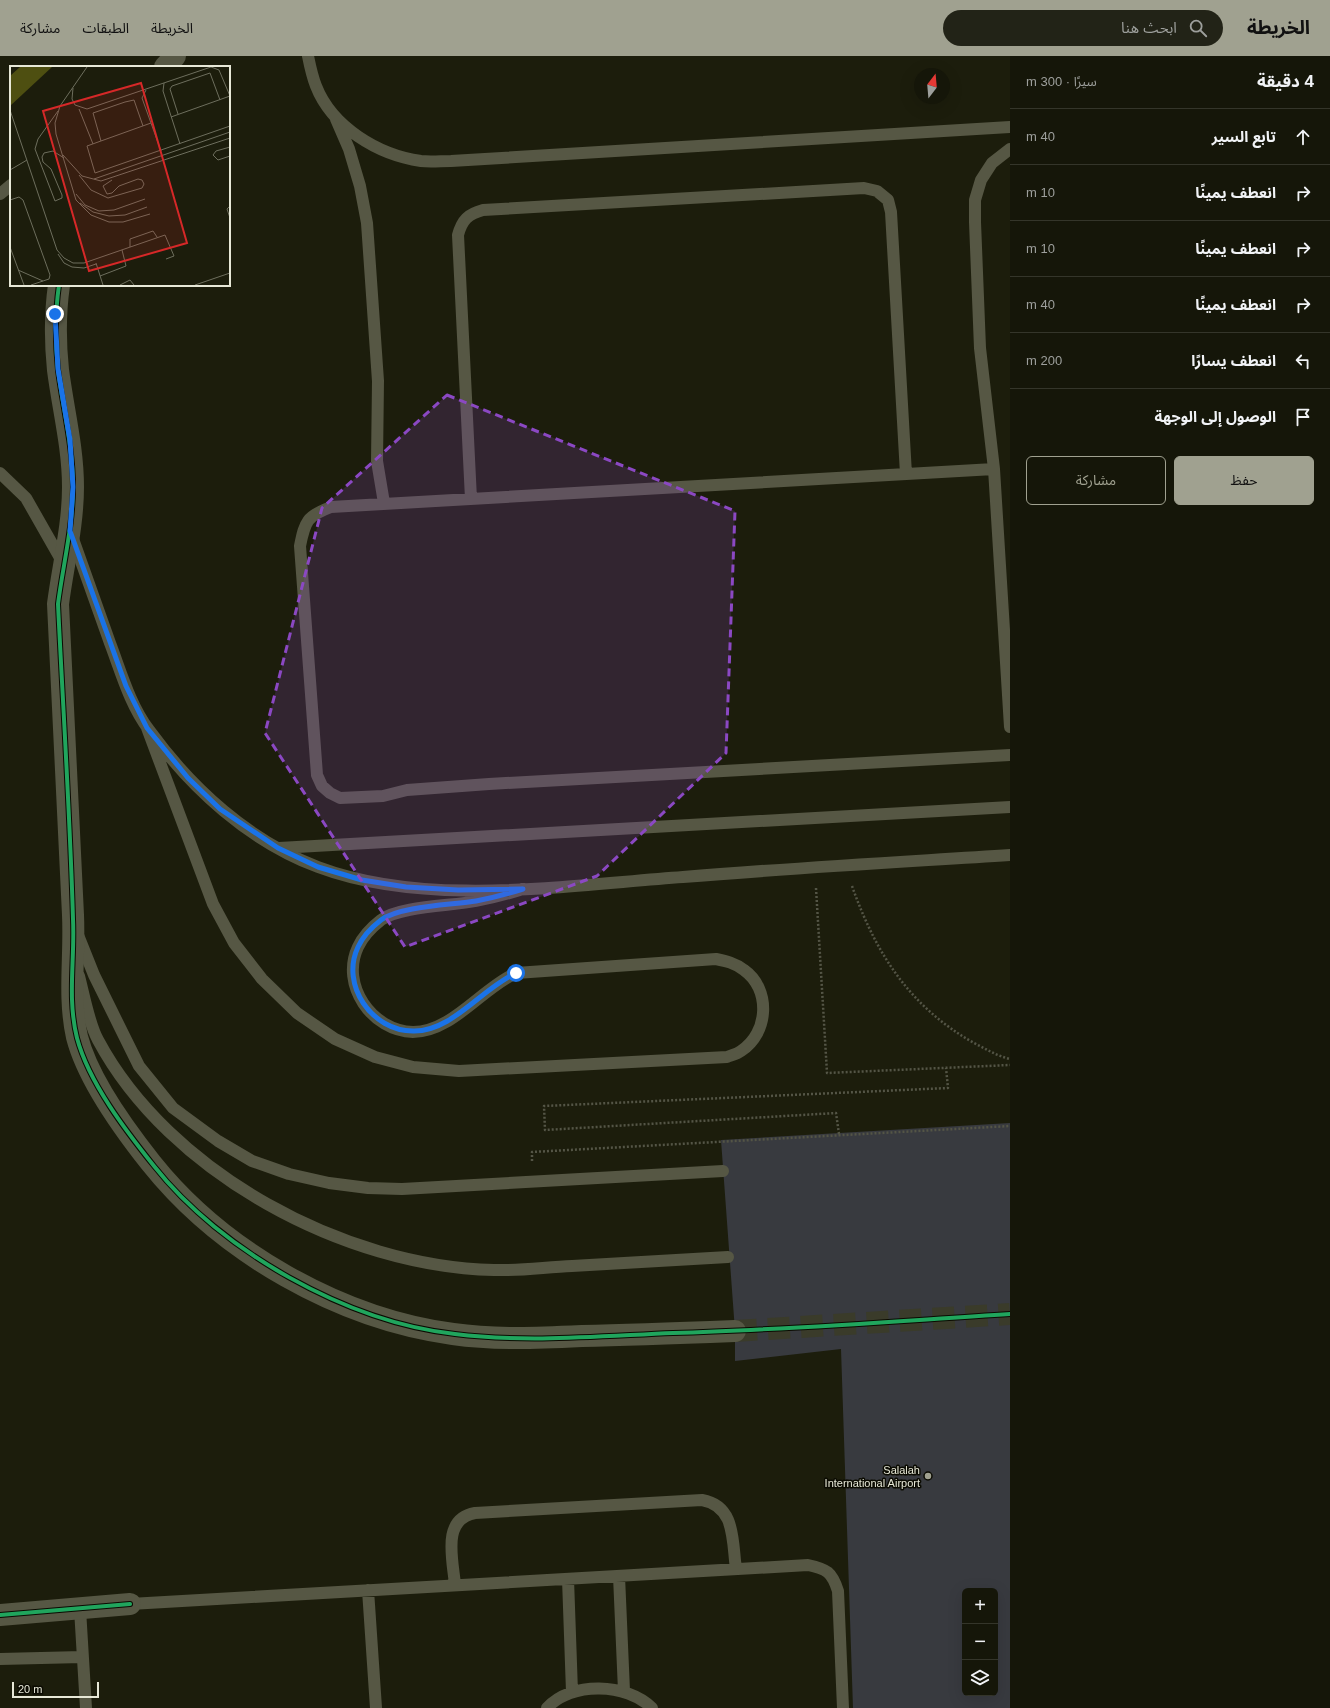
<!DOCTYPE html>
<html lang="ar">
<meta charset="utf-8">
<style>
:root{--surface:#151609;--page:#222317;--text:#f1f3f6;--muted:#9d9f9c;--line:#34352a;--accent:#a0a190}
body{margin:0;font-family:Arial,"Noto Sans Arabic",sans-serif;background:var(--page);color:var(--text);direction:rtl}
.controls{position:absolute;right:12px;bottom:12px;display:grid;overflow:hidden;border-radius:6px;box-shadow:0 4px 16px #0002}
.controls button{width:36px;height:36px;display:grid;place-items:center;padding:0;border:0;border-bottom:1px solid var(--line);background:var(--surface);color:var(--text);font:20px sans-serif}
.compass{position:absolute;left:914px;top:12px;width:36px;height:36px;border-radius:50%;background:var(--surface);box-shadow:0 4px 16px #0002;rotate:16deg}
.scale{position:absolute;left:12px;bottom:10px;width:87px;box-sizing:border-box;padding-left:4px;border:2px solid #e7e8d7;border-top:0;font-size:11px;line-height:14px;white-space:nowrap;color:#e7e8d7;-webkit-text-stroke:3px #0b0b02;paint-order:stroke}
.stop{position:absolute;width:12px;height:12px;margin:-9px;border:3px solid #1a73e8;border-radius:50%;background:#fff}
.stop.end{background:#1a73e8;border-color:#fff;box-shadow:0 1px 4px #0008}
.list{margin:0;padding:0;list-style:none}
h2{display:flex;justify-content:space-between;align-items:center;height:52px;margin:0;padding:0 16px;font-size:17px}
h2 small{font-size:13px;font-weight:400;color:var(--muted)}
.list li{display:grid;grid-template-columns:26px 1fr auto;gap:12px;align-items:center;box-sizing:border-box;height:56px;padding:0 16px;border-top:1px solid var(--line)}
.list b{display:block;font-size:15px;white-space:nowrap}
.list em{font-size:13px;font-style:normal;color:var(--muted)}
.actions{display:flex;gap:8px;padding:12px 16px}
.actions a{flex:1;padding:9px 0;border:1px solid var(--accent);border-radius:6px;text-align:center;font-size:14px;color:var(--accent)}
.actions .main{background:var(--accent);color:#111}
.icon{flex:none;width:22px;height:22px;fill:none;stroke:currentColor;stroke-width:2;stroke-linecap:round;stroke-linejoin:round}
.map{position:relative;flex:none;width:1010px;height:1652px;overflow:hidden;direction:ltr}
header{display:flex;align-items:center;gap:24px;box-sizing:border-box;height:56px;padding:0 20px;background:var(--accent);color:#111}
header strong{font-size:19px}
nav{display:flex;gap:22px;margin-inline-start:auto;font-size:14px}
.search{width:280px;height:36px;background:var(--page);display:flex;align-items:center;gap:10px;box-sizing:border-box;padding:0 14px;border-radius:22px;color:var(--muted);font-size:15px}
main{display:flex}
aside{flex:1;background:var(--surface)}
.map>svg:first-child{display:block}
.building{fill:#383a3f;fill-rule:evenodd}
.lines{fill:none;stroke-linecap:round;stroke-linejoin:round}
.tertiary-tunnel{stroke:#3a3b2a;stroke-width:22;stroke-dasharray:22 11;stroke-linecap:butt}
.path{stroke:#545546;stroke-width:2.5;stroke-dasharray:2 2;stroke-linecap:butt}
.service{stroke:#565744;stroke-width:12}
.minor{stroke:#565744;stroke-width:22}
.tertiary{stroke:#565744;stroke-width:22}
.cycleway-casing{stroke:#0b0b02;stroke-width:6}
.cycleway{stroke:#20a55d;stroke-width:4}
.route{stroke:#1a73e8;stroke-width:5}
.marked{fill:#8b48c3;fill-opacity:0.2;stroke:#8b48c3;stroke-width:3;stroke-dasharray:8 5;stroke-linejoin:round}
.poi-dot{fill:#a0a190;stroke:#0b0b02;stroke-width:1.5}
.labels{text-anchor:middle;stroke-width:3;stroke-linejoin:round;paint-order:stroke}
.poi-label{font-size:11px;fill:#e7e8d7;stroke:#0b0b02;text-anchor:end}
.inset-road{fill:none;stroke:#6d6e5d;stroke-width:1}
.view{fill:#d62828;fill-opacity:0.15;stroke:#d62828;stroke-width:2}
.inset-edge{fill:none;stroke:#e7e8d7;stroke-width:2}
</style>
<header>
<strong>الخريطة</strong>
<div class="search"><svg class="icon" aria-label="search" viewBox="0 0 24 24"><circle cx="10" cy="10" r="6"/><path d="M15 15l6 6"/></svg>ابحث هنا</div>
<nav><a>الخريطة</a><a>الطبقات</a><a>مشاركة</a></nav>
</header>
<main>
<aside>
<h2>4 دقيقة<small>سيرًا · 300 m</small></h2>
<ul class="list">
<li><svg class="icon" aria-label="ahead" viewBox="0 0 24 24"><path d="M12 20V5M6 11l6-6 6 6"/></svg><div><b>تابع السير</b></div><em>40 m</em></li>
<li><svg class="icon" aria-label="right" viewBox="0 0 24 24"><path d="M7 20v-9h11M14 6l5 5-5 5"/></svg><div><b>انعطف يمينًا</b></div><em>10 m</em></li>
<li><svg class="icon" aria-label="right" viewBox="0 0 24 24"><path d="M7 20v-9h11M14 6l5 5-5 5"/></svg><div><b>انعطف يمينًا</b></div><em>10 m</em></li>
<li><svg class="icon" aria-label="right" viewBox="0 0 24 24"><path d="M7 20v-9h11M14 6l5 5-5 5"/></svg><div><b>انعطف يمينًا</b></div><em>40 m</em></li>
<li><svg class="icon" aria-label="left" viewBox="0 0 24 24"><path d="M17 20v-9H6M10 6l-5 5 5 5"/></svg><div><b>انعطف يسارًا</b></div><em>200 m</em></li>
<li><svg class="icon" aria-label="arrive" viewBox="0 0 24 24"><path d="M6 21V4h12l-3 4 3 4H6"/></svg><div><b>الوصول إلى الوجهة</b></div></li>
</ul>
<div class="actions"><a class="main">حفظ</a><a>مشاركة</a></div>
</aside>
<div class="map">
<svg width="1010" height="1652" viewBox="0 0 1010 1652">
<rect width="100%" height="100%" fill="#1c1d0c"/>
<path class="building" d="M1010 1067V1652H853L841 1293 735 1305V1275L721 1084ZM965 1535H995V1637H965Z"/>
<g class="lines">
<path class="tertiary-tunnel" d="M735 1275 1010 1258"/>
<path class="path" d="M852 830C876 898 910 951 974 987 986 993 997 1000 1010 1003
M816 832 827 1017 1010 1009
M839 1078 836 1057 545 1074 544 1050 948 1032 946 1012
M532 1105V1096L1010 1070"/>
<path class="service" d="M308 0C310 10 312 20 316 30 332 71 378 99 421 105 430 106 441 105 451 105L1010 71
M336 63 349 93 360 130 367 167 378 325 377 405 384 447
M1010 93 992 107 981 124 975 144V166L980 292 994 413 1010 671
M0 138 11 129
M994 413 331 451C307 460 305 465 300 490L317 719 322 730 330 737 340 742 383 740 407 734 489 728 1010 699
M0 417 26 442 63 507
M471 443 458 179C462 164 468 158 483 154L864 132 877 135 888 144 891 156 906 418
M72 480C85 516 97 551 110 587 121 616 130 649 149 674 192 733 249 785 318 811 427 852 569 829 683 821 792 812 901 806 1010 799
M147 672 213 848 234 887 262 923 297 957 335 983 375 1001 413 1011 459 1015 727 1001C732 999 737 998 741 995 769 977 771 933 744 914 735 907 726 905 716 903L516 917C482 932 452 976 413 976 372 975 340 929 358 891 363 880 372 871 381 864 400 850 452 850 476 845 492 842 507 838 523 833
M279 792 1010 751
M78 879 94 919 139 1010 173 1052 218 1085 252 1105 289 1118 329 1127 368 1132 402 1133 723 1115
M79 920C84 939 89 968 98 984 169 1117 345 1211 494 1214 520 1215 546 1211 572 1210 624 1207 676 1204 728 1201
M619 1520 624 1635
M568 1523 572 1636
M455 1529C453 1504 441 1463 475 1457L702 1444C736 1450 732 1485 736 1513
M368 1534 376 1652
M130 1548 808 1509C827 1513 832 1516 838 1535L843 1652
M80 1553 86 1652
M0 1603 82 1601
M547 1652C571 1625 627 1627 652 1652"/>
<path class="minor" d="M0 1559 130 1548"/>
<path class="tertiary" d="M165 11 175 0
M59 229C55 257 55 285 58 314 63 353 73 391 73 431 73 470 63 509 58 548 63 652 68 755 73 859 75 901 68 941 77 981 88 1024 124 1073 151 1107 222 1196 340 1263 453 1278 496 1284 539 1282 582 1280 633 1279 684 1277 735 1275"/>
<defs>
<path id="cycleway" d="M59 229C55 257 55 285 58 314 63 353 73 391 73 431 73 470 63 509 58 548 63 652 70 758 73 863 75 903 67 942 77 982 89 1027 126 1075 154 1110 221 1195 347 1266 455 1278 527 1287 601 1280 673 1277 785 1274 898 1265 1010 1258
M0 1559 130 1548"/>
</defs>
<use href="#cycleway" class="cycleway-casing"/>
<use href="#cycleway" class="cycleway"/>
</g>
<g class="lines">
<path class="route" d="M55 258 58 313 70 384 73 431 70 475 126 630 147 672 188 722 220 753 278 792 318 811 362 824 406 831 458 834 523 833C507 838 492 842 476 845 452 849 400 850 381 864 372 871 363 880 358 891 340 929 372 975 413 975 452 976 482 932 516 917"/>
</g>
<path class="marked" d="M447 339 735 455 726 697 597 820 405 891 265 677 322 452Z"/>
<circle class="poi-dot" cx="928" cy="1420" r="4"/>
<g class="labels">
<g class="poi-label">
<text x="920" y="1418">Salalah<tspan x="920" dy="13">International Airport</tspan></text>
</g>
</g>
<g transform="translate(10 10)">
<rect width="220" height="220" fill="#1c1d0c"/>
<path d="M10 1H42L0 40V10Z" fill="#4e4f11"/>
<path class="inset-road" d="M77 1 50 40 45 57 46 68 66 134 81 149 99 156H113L140 148M201 1 209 4 220 30M154 17 153 25 170 78M63 22 62 33 65 39 77 43 201 1M136 24 132 32 151 85M69 43 83 78M0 44 47 184 54 192 63 197H74L155 169 164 190 156 193M48 45 28 73 25 83 45 135 52 132V129L41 103 33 96 32 91 34 87 43 85 54 92M168 48 160 23 162 20 200 7 210 34M161 51 220 30M141 57 77 80 85 107 220 60M91 75 83 47 115 36 124 34 133 60M220 81 206 85 203 89 208 94 220 90M53 89 72 110 91 115 220 72M0 104 17 94M69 109 81 124 98 132 132 122 134 118 132 114 128 113 109 120 102 127 97 128 93 120 102 114M84 113 220 66M66 128 75 139 89 145 104 144 135 133M0 134 9 131 13 134 40 209 39 213 21 219M70 137 83 146 99 150 115 149 137 141M220 140 217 143 220 152M0 181 14 219M120 181V173L143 165 147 171M48 188 54 197 62 201 74 202 86 198M86 197 93 219M8 204 33 215M90 210 116 200 112 184M110 219 120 214 124 219M185 219 220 207"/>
<path class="view" d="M131 17 177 177 79 205 33 45Z"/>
<rect width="220" height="220" class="inset-edge"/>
</g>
</svg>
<div class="controls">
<button>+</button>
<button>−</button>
<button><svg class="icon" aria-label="layers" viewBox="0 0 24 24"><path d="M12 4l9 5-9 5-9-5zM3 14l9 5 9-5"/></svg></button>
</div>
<svg class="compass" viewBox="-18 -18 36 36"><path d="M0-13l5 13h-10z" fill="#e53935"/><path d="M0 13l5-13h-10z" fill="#9d9f9c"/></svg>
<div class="scale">20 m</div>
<div class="stop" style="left:516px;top:917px"></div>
<div class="stop end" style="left:55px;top:258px"></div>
</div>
</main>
